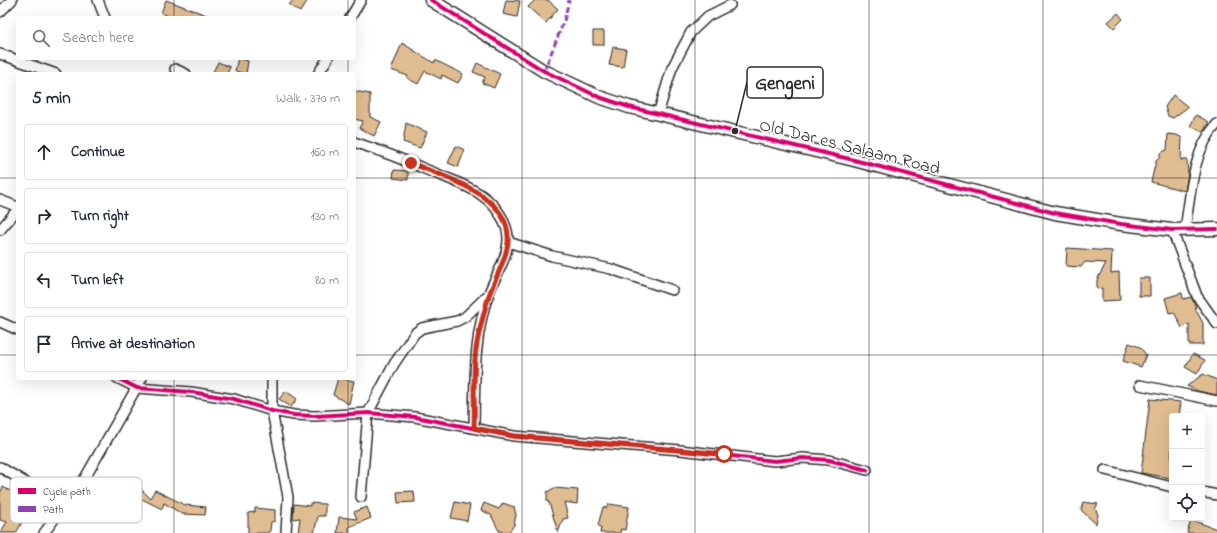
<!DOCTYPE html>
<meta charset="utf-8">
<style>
:root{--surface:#fff;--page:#f2f2f3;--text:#1f2937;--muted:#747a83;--line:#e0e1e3}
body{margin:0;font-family:"Indie Flower",sans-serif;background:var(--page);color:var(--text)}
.controls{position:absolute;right:12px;bottom:12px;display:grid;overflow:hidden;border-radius:4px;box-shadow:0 4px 16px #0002}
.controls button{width:36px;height:36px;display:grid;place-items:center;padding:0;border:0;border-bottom:1px solid var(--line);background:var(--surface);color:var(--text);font:20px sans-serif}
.stop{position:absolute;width:12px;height:12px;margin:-9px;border:3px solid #c8321e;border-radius:50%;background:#fff}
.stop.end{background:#c8321e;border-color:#fff;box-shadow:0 1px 4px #0008}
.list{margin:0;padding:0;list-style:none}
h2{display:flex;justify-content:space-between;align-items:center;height:52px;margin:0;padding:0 16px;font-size:17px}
h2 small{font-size:13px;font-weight:400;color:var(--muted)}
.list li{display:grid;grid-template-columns:26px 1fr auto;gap:12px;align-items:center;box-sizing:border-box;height:56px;margin:0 8px 8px;padding:0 8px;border:1px solid var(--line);border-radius:4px}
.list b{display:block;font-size:15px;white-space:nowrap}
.list em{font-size:13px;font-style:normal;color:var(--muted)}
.icon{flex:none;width:22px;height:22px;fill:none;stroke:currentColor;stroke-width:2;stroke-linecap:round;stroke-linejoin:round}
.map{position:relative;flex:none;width:1217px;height:533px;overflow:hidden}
.search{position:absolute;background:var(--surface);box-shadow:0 4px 16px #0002;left:16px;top:16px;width:340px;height:44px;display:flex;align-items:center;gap:10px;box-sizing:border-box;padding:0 14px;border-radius:4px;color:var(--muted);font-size:15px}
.panel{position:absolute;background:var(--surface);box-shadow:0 4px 16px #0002;left:16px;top:72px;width:340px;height:308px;border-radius:4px}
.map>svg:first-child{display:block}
.building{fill:#e0bc91;stroke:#2b2b2b}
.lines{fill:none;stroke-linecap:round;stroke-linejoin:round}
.street-casing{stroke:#2b2b2b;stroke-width:12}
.secondary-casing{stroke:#2b2b2b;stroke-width:15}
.street{stroke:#fff;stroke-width:9}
.secondary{stroke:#fff;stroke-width:12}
.quiet{stroke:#8e44ad;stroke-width:3;stroke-dasharray:6 3;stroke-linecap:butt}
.cycleway-casing{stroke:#fff;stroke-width:6}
.cycleway{stroke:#d6006c;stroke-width:4}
.route{stroke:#c8321e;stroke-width:5}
.grid{fill:none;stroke:#2b2b2b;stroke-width:1;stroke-opacity:0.55}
.labels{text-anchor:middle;stroke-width:3.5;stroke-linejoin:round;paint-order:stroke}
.street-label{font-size:18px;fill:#2b2b2b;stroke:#fff}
.key{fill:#fff;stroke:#bfbfbf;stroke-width:1}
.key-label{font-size:11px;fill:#2b2b2b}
.leader{fill:none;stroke:#2b2b2b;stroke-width:1.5}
.callout-dot{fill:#2b2b2b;stroke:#fff;stroke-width:1.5}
.callout{fill:#fff;stroke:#2b2b2b;stroke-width:1.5}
.callout-label{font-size:19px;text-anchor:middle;font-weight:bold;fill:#2b2b2b}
</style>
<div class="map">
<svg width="1217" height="533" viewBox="0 0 1217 533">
<rect width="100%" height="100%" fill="#fff"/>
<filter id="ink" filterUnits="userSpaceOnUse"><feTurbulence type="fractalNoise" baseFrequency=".025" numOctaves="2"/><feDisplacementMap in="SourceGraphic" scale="8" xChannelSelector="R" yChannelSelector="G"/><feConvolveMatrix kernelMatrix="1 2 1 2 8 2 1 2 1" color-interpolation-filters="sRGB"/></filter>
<g filter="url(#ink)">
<path class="building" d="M166 0 212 17V18H174L161 13Z
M293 0H308L300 12 289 5Z
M506 0 520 1 517 17 503 14Z
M535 0H548L558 9 546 23 528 7Z
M1118 13 1123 19 1114 28 1108 22Z
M593 31H604V45H593Z
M402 43 434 63 435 60 463 74 458 83 442 75 441 79 425 71 418 84 407 78 408 76 391 70Z
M613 47 626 49 623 67 609 65Z
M238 58 248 61 246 74 235 71Z
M218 62 230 67 227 74H212Z
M477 63 500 74 494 88 482 83 485 77 473 72Z
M354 91 370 94V117L381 122 374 136 359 128 363 121 354 119Z
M1173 95 1188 107 1173 118 1168 116 1165 107Z
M1196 115 1209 122 1203 132 1190 126Z
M406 123 427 132 420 148 403 142Z
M1168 134 1177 135 1182 138 1181 160H1187L1188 174 1185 191 1151 182 1156 161 1160 157V153L1167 150Z
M456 146 465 150 458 167 448 163Z
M394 170 408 171V180L393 178Z
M1067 248 1112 251 1111 273 1119 272 1120 300 1102 301V288L1097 289V280L1106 263 1085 262 1081 267 1066 266Z
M1139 278H1150V296H1139Z
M1182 293 1183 299 1191 297 1195 304 1196 310 1203 323V345H1189V324L1182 328 1174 312 1169 313 1165 298Z
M1129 343 1140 347 1146 355 1141 367 1123 361Z
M1193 354 1205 360 1197 374 1185 367Z
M1203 374 1217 380V395L1198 391 1187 386Z
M338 378 354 381 349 404 333 395Z
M286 391 297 399 291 407 279 399Z
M1150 399 1181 402 1179 416H1172L1171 478 1141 473Z
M3 487 16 494 11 503 28 512 16 533H0L7 522 0 520V493Z
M140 488 150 498 155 490 185 505 206 507 205 515 182 514 164 503 162 509 140 498 137 501 132 495Z
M554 488 578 490 577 504 564 502 568 518 563 519 558 533 549 502H547V492Z
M414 491 415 502 398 503 397 492Z
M455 502 470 505 467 521 451 518Z
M1083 502 1098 504 1095 509 1098 514 1096 524 1081 510Z
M310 503 325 504V516H318L314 533H298L300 518 293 519 294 504 310 506Z
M484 503 499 509 503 503 514 507 516 515 514 525 509 532 499 531 491 515 481 510Z
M609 504 629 507 625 530 621 529 620 533H600L601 528 598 525 603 507 607 508Z
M367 507 371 518 349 527V533H337L339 517 357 519 354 512Z
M255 508 275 510V521L271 522 270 531 267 533H248V513L255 512Z
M1191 520 1217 529V533H1187Z"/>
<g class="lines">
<defs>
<path id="street" d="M98 0 105 18
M0 12 12 0
M350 18 361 0
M0 54 56 74
M175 69 186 74
M318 74 328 58
M658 114 672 68 691 32 708 16 730 5
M354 142C378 150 402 159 425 169 455 182 494 191 506 227 514 249 496 274 489 293 473 337 475 383 474 428
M0 200 18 207
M1185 229C1191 194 1192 151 1217 124
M0 230 18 209
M1172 230 1197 296 1217 324
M508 242 552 256 611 269 672 290
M0 322 18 330
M117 378 137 388 191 392 234 399 272 411 294 415 315 416 368 413 415 417 514 436 680 450 775 461 803 458 829 460 867 470
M272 378V411L288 497 286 533
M1140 385 1217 401
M0 467 23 481 61 508
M1105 470 1172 487
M1202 492 1217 495
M361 497 368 413 394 364 415 333 422 328 457 321 465 317 489 294
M44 533 85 478 142 378"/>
<path id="secondary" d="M431 0 544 71 599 97 629 107 854 160 1055 213 1121 224 1172 230 1217 229"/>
</defs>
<use href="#street" class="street-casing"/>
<use href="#secondary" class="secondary-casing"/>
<use href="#street" class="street"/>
<use href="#secondary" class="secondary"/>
<path class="quiet" d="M544 71 564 21 569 0"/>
<defs>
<path id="cycleway" d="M431 0 544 71 599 97 629 107 854 160 1055 213 1121 224 1172 230 1217 229
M117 378 137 388 191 392 234 399 272 411 294 415 315 416 368 413 415 417 514 436 680 450 775 461 803 458 829 460 867 470"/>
</defs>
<use href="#cycleway" class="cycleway-casing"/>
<use href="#cycleway" class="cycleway"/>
</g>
</g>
<g class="lines" filter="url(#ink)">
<path class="route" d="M411 163C444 177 512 195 508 242 506 263 492 282 487 302 482 321 476 340 475 359 473 382 475 405 474 428L514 436 724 454"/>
</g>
<path class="grid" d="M174 0V18M348 0V18M522 0V533M695 0V533M869 0V533M1043 0V533M174 58V74M348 58V74M0 178H18M354 178H1217M0 355H18M354 355H1217M174 378V533M348 378V533"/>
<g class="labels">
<g class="street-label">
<text transform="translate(850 146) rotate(14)" y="6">Old Dar es Salaam Road</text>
</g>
</g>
<rect x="10" y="477" width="132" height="46" rx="6" class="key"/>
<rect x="18" y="488" width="18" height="6" fill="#d6006c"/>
<rect x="18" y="506" width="18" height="6" fill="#8e44ad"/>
<g class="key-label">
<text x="43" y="495">Cycle path</text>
<text x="43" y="513">Path</text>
</g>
<path class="leader" d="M735 131L747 82"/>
<circle class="callout-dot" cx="735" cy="131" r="4"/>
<rect class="callout" x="747" y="67" width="76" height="31" rx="4"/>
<g class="callout-label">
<text x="785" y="89">Gengeni</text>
</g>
</svg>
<div class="controls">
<button>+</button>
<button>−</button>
<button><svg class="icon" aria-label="locate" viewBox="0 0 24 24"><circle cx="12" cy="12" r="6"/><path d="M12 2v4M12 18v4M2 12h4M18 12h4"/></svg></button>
</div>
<div class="stop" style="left:724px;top:454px"></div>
<div class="stop end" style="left:411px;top:163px"></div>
<div class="search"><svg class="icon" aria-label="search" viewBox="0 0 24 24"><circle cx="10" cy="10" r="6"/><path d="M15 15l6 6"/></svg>Search here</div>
<section class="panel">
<h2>5 min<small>Walk · 370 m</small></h2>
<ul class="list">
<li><svg class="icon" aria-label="ahead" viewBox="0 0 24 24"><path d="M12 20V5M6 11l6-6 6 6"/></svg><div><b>Continue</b></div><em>160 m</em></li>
<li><svg class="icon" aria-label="right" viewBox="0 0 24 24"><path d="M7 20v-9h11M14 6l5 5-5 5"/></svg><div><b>Turn right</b></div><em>130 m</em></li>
<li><svg class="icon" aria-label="left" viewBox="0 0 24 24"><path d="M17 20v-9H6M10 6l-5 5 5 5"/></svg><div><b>Turn left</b></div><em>80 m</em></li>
<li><svg class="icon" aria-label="arrive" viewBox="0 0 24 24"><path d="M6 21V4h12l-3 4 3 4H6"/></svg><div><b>Arrive at destination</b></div></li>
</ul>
</section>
</div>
